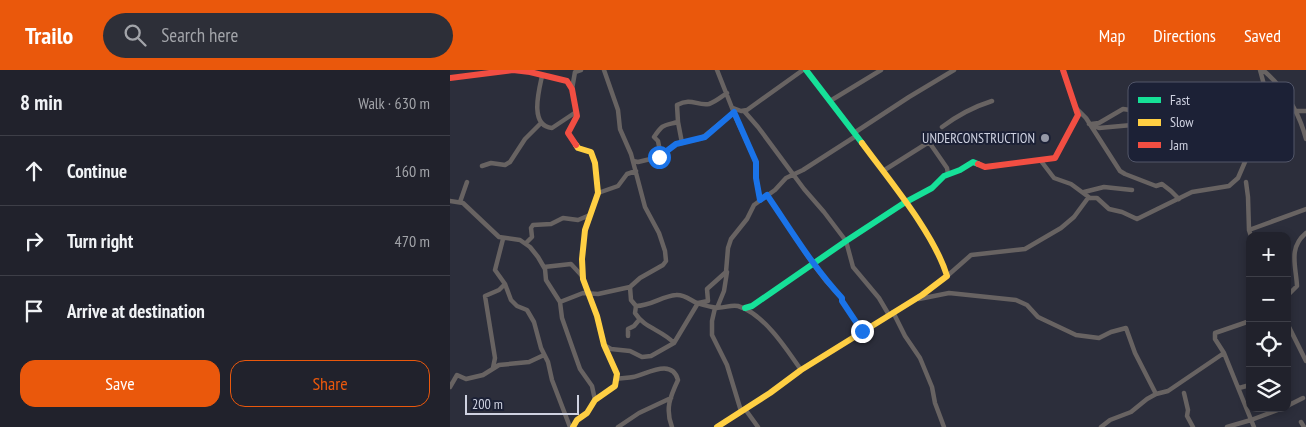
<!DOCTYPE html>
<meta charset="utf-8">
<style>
:root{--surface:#21222c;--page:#2d2f38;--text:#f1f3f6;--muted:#a2a4a9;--line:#3e3f48;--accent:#ea580c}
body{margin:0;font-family:"PT Sans Narrow",sans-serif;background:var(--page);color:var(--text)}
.controls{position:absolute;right:15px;bottom:15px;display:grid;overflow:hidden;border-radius:10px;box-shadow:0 2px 8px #0003}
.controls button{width:45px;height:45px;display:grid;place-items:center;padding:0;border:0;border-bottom:1px solid var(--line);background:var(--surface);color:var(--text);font:25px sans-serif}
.scale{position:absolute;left:15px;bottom:12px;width:114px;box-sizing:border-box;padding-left:5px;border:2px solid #cfd2e1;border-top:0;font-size:14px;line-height:18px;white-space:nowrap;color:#cfd2e1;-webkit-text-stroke:4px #1c2136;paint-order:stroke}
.stop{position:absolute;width:15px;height:15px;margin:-11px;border:4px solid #1a73e8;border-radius:50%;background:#fff}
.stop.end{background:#1a73e8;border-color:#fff;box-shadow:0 1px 5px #0008}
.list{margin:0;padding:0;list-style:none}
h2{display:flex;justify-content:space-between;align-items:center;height:65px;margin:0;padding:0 20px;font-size:21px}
h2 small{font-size:16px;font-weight:400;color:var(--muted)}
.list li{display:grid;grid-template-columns:32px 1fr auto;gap:15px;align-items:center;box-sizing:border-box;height:70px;padding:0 20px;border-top:1px solid var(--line)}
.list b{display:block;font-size:19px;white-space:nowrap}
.list em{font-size:16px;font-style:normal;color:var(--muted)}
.actions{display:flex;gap:10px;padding:15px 20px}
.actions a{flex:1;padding:11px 0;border:1px solid var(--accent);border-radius:15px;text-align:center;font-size:18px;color:var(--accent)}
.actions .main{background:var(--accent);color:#fff}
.icon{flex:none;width:28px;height:28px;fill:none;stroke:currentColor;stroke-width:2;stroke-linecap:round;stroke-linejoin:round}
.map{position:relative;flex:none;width:856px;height:357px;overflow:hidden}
header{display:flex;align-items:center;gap:30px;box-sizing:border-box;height:70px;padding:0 25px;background:var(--accent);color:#fff}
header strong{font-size:24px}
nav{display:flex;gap:28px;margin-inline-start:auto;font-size:18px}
.search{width:350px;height:45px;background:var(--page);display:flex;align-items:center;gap:12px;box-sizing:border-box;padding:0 18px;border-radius:28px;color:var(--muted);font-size:19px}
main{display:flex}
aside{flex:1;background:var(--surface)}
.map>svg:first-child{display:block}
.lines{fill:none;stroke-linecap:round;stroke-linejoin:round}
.street{stroke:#686362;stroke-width:4.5}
.fast{stroke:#16e098;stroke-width:6}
.slow{stroke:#ffcf43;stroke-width:6}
.jam{stroke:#f24e42;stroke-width:6}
.route{stroke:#1a73e8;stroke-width:6}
.poi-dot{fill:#9699a7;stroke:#1c2136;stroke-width:2}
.labels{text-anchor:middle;stroke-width:4;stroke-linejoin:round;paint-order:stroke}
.poi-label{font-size:14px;fill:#cfd2e1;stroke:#1c2136;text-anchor:end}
.key{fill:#1c2136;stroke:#525669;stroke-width:1}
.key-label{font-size:14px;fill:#cfd2e1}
</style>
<header>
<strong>Trailo</strong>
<div class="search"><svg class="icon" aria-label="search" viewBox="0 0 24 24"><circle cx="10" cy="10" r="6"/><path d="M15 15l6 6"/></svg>Search here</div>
<nav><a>Map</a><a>Directions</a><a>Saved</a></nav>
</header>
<main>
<aside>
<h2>8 min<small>Walk · 630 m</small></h2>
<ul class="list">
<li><svg class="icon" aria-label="ahead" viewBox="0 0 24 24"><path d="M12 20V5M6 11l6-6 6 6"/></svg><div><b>Continue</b></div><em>160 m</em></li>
<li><svg class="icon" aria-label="right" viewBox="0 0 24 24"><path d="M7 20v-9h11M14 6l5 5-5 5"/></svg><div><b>Turn right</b></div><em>470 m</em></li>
<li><svg class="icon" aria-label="arrive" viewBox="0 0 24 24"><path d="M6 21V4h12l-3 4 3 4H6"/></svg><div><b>Arrive at destination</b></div></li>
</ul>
<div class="actions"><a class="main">Save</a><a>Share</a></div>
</aside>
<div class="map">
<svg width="856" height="357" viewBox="0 0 856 357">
<rect width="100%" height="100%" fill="#2c2e3b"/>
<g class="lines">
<path class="street" d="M267 0 286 48 306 92V108L310 130
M813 0C834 18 849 42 856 69
M92 6C89 20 79 56 102 58L126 42
M122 19 125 2 131 0
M380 31 431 0
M283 38 291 41 297 40 353 0
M626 38 636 48 670 101 675 104 706 116 712 114 721 121 729 129
M294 41 308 57 354 119 374 142 396 171 403 197 429 228 439 245
M846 41H856
M639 54 649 58 693 54 695 75 718 79 736 74 731 68 718 69 709 61 712 53C740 37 765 45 790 62
M641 54 649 53 673 39 680 40 694 52 710 38 717 21
M492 57C508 45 523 37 542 31
M404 63 459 27 504 0
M232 73 228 52 227 35C242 27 246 36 259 34 265 32 271 27 277 23
M211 86 208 71 204 67C213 54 212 56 228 52
M183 91 188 92 209 87 226 74 252 68 284 42
M591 91 604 108 621 114 640 128
M32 96 41 93 55 95 60 92 75 69 91 53
M433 101 479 72 497 98 498 104
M796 112 798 127 799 160
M634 122 654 117 682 120
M148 123 168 116 177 104 186 101
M317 125 363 194 376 211 392 228V231L412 261
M0 131 13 133 49 167 70 170 80 177 88 187 95 199 96 210 110 232 112 248 125 285 130 299 142 316 145 330
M10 132 17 112
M801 166 799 160 856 139
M53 169 45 200 55 214 61 230 67 236 77 240 84 252 91 278 98 292 102 310 120 357
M76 173 82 167 81 158 83 155 101 154 113 148 128 150 140 145
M94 197 121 194 133 207
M496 207 521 185 575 179 611 158 624 147 638 128H647L659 139 672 142 687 149 742 122 779 116 788 108 817 41 816 22 810 0
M180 217 181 230 186 236C201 236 212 226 226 225 234 224 240 230 247 233 252 235 257 236 262 237 273 240 279 234 288 236 314 244 336 278 351 300
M837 226 847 216C846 196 838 178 856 163
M469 229 499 223 566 230 577 235 588 247 626 265 649 268 661 262 676 258 685 283 706 324
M110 232 133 223 148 224 180 217 190 208 213 195 216 191 215 181 209 163 195 137 181 84 170 59 168 40 154 0
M186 236 185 243C194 258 212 260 224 273
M265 238 262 251V265L277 295 291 341
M267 238 274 221 277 202
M443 242 455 266 470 288 482 317 485 333 494 357
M800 251 765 263V269L774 283 804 357
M837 253 856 291
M178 266V259L184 256 189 250
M154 275 161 279 180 281 192 287 201 286 224 273 248 233 258 231 257 219 276 202 278 178 281 169 297 149 304 135 325 120 336 108 353 100 406 66
M43 298 45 288 35 226 49 220 55 214
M166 309C172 308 178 308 183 307 197 304 222 288 228 310 220 327 215 339 222 357
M0 317 7 305 16 309 33 305 49 295 79 292 94 285
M789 318 800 315
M734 323 738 340 737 346 743 357
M837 336 853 328
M295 339 308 357
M851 352 854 357
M168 357 189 343 221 328
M651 357 660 350 681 342 697 329 706 324 718 321 774 283
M777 357 801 350 833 338"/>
<path class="fast" d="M356 0 412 73
M295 238 302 236 396 171 454 133 482 118 494 106 510 100 523 92 528 94"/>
<path class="slow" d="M123 357 127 350 137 343 145 330 165 316 167 304 154 275 147 246 133 209 132 189 135 160 148 123 145 93 141 82 128 78 126 75
M267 357 320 323 351 300 472 225 497 206C484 163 439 110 412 73"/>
<path class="jam" d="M0 8 63 0 80 2 117 11 122 19 127 46 118 63 126 75
M528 94 535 97 605 88 628 45 613 0"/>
</g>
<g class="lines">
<path class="route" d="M209 87 226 74 255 67 284 42 306 92V108L310 130 317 125C341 160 363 197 392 228V231L412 261"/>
</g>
<circle class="poi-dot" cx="595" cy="68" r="5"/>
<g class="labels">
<g class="poi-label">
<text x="585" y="73">UNDERCONSTRUCTION</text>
</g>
</g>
<rect x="678" y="12" width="166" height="80" rx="8" class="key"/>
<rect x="688" y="27" width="23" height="6" fill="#16e098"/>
<rect x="688" y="49" width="23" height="7" fill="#ffcf43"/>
<rect x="688" y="72" width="23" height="6" fill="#f24e42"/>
<g class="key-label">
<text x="720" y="35">Fast</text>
<text x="720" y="57">Slow</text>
<text x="720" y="80">Jam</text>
</g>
</svg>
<div class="controls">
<button>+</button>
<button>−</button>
<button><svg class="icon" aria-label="locate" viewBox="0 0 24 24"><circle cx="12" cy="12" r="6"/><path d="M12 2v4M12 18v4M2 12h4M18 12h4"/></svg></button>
<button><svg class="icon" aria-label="layers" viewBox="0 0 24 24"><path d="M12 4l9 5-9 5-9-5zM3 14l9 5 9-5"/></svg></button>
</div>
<div class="scale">200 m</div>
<div class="stop" style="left:209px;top:87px"></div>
<div class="stop end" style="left:412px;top:261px"></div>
</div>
</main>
